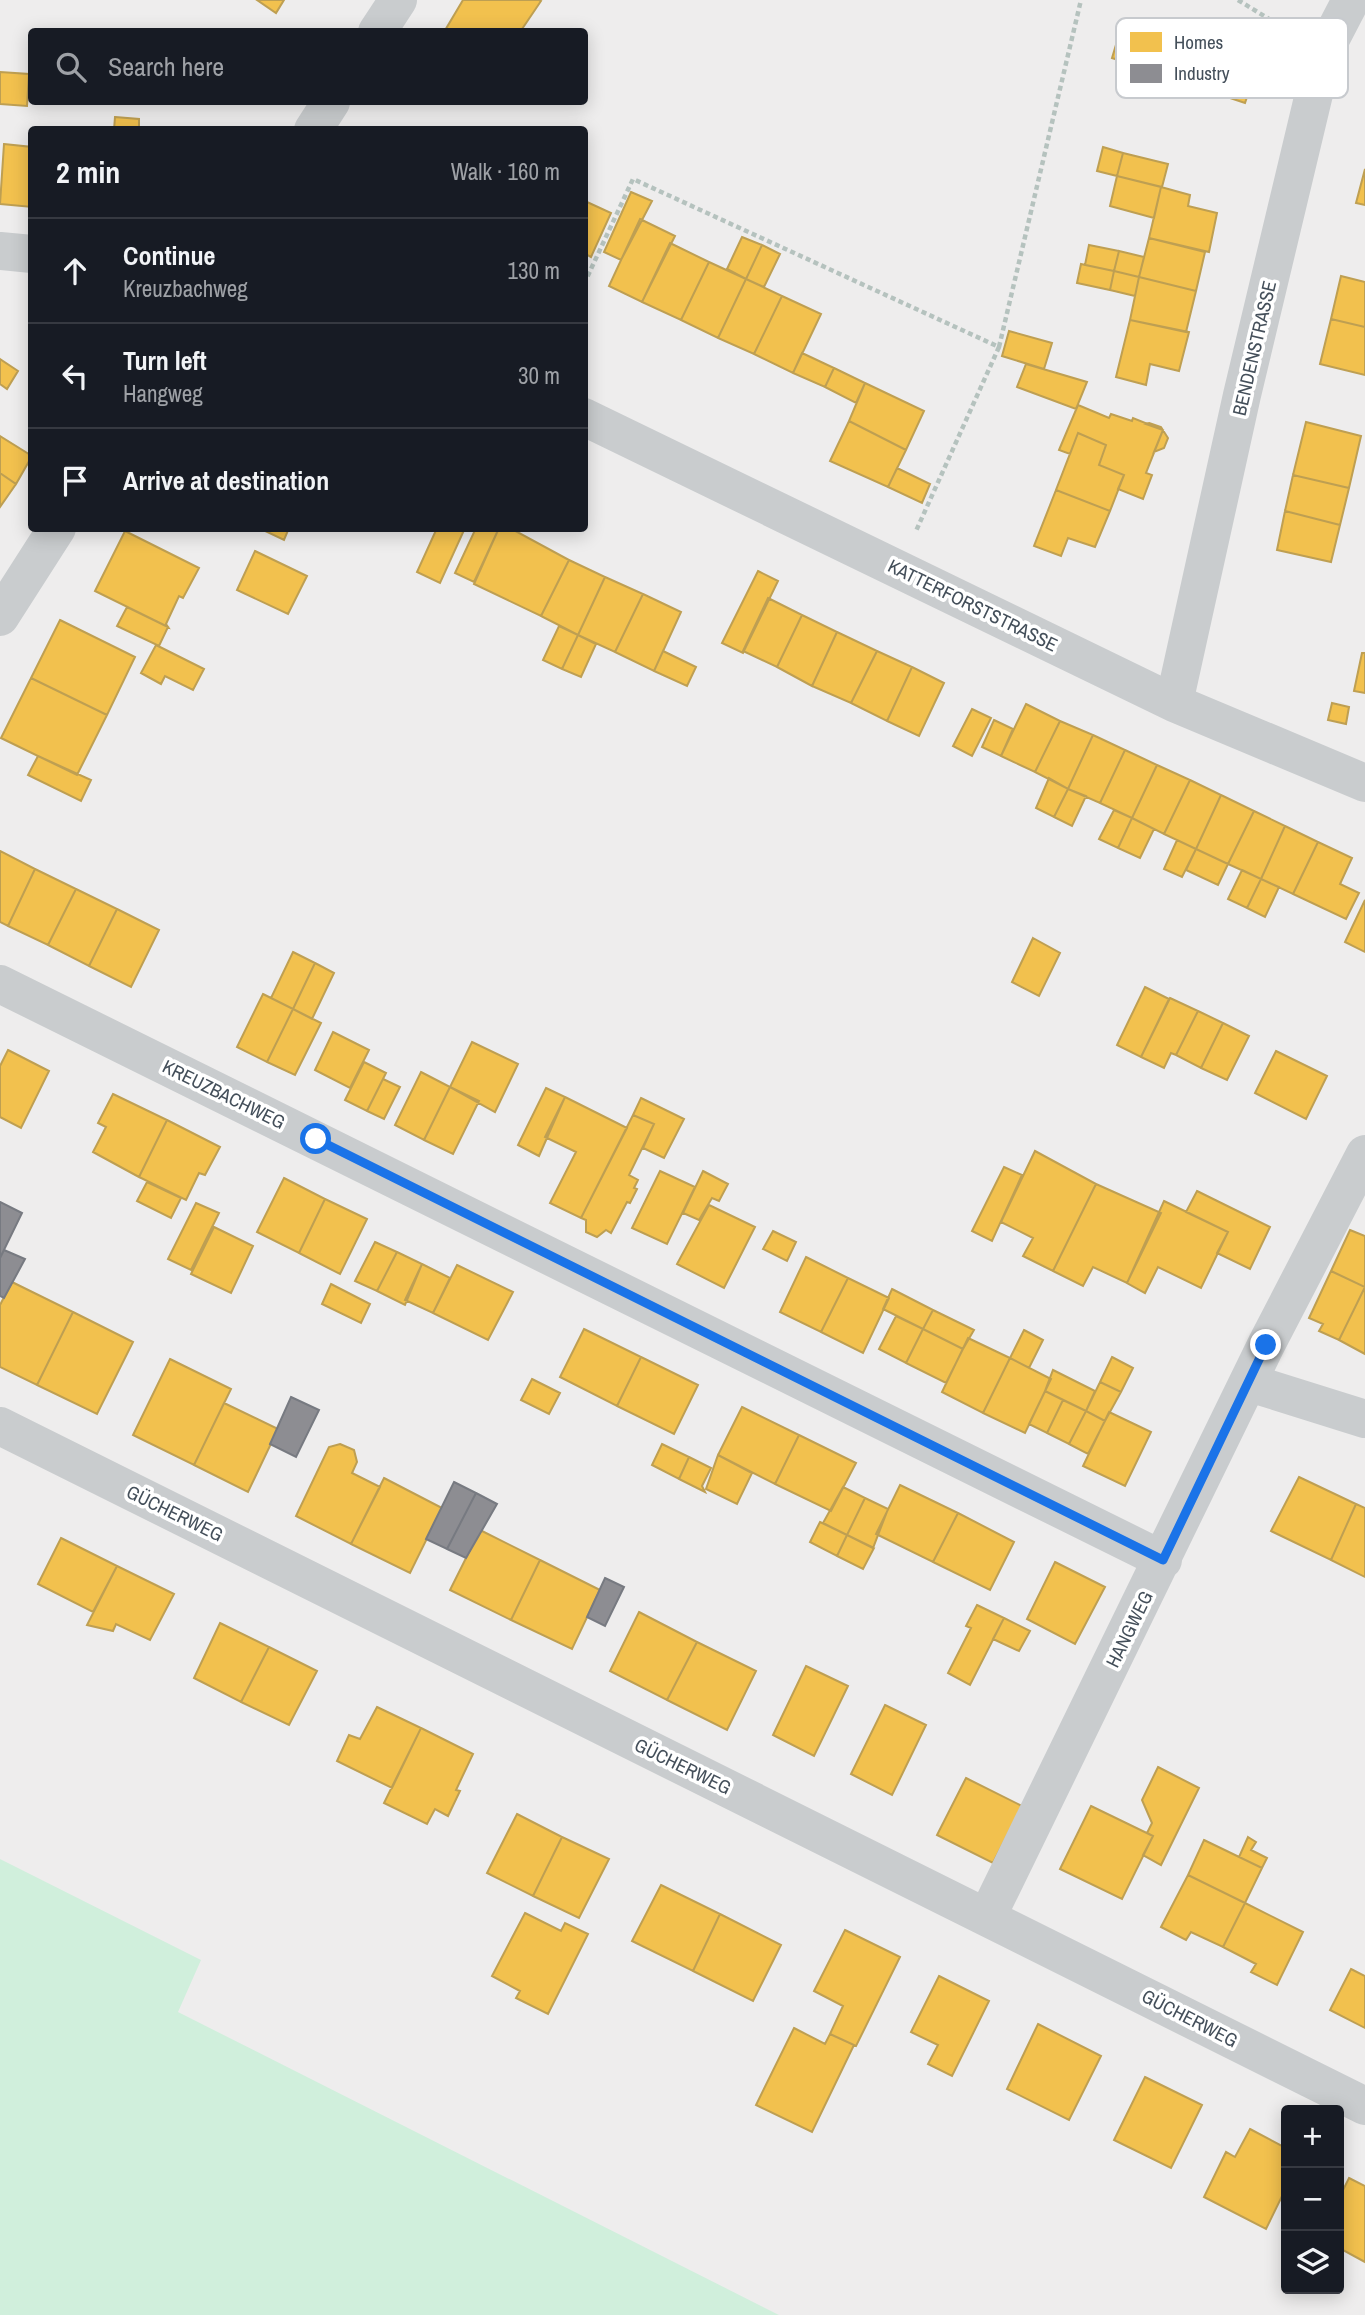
<!DOCTYPE html>
<meta charset="utf-8">
<style>
:root{--surface:#171b24;--page:#242831;--text:#f1f3f6;--muted:#9ea1a6;--line:#363941}
body{margin:0;font-family:"Archivo Narrow",sans-serif;background:var(--page);color:var(--text)}
.controls{position:absolute;right:21px;bottom:21px;display:grid;overflow:hidden;border-radius:7px;box-shadow:0 4px 18px #0003}
.controls button{width:63px;height:63px;display:grid;place-items:center;padding:0;border:0;border-bottom:2px solid var(--line);background:var(--surface);color:var(--text);font:35px sans-serif}
.stop{position:absolute;width:21px;height:21px;margin:-16px;border:5px solid #1a73e8;border-radius:50%;background:#fff}
.stop.end{background:#1a73e8;border-color:#fff;box-shadow:0 2px 7px #0008}
.list{margin:0;padding:0;list-style:none}
h2{display:flex;justify-content:space-between;align-items:center;height:91px;margin:0;padding:0 28px;font-size:30px}
h2 small{font-size:23px;font-weight:400;color:var(--muted)}
.list li{display:grid;grid-template-columns:46px 1fr auto;gap:21px;align-items:center;box-sizing:border-box;height:105px;padding:0 28px;border-top:2px solid var(--line)}
.list b{display:block;font-size:26px;white-space:nowrap}
.list p{margin:0;font-size:23px;white-space:nowrap;color:var(--muted)}
.list em{font-size:23px;font-style:normal;color:var(--muted)}
.icon{flex:none;width:38px;height:38px;fill:none;stroke:currentColor;stroke-width:2;stroke-linecap:round;stroke-linejoin:round}
.map{position:relative;flex:none;width:1365px;height:2315px;overflow:hidden}
.search{position:absolute;background:var(--surface);box-shadow:0 4px 18px #0003;left:28px;top:28px;width:560px;height:77px;display:flex;align-items:center;gap:18px;box-sizing:border-box;padding:0 24px;border-radius:7px;color:var(--muted);font-size:26px}
.panel{position:absolute;background:var(--surface);box-shadow:0 4px 18px #0003;left:28px;top:126px;width:560px;height:406px;border-radius:7px}
.map>svg:first-child{display:block}
.green{fill:#d0efdc}
.homes{fill:#f2c14e;stroke:#be9f52;stroke-width:2}
.industry{fill:#8d8d92;stroke:#777a81;stroke-width:2}
.lines{fill:none;stroke-linecap:round;stroke-linejoin:round}
.path{stroke:#b5c2be;stroke-width:4.5;stroke-dasharray:5 3.5;stroke-linecap:butt}
.minor{stroke:#c9ccce;stroke-width:38}
.route{stroke:#1a73e8;stroke-width:9}
.labels{text-anchor:middle;stroke-width:7;stroke-linejoin:round;paint-order:stroke}
.street-label{font-size:19px;fill:#444f5a;stroke:#fff}
.key{fill:#fff;stroke:#c7cace;stroke-width:2}
.key-label{font-size:19px;fill:#444f5a}
</style>
<div class="map">
<svg width="1365" height="2315" viewBox="0 0 1365 2315">
<rect width="100%" height="100%" fill="#eeeded"/>
<path class="green" d="M0 1859 201 1960 178 2012 779 2315H0Z"/>
<path class="homes" d="M257 0H284L276 13Z
M463 0H539L541 1 520 32H444Z
M1201 22 1242 36 1240 42 1263 49 1245 103 1182 82Z
M1121 28 1146 36 1137 66 1112 58Z
M0 72 29 74 27 106 0 104Z
M115 117 139 119V130H114Z
M4 144 32 147V207L0 204Z
M1103 147 1123 153 1117 176 1097 171Z
M1123 153 1168 164 1162 187 1117 176Z
M1365 169V205L1356 203Z
M1117 176 1161 187 1154 218 1110 206Z
M1161 187 1190 195 1188 206 1217 213 1209 252 1149 238Z
M631 192 652 201 621 260 604 252Z
M587 202 611 213 591 257 584 253V209Z
M640 219 675 236 642 302 609 286Z
M742 237 762 245 746 279 727 269Z
M1149 238 1205 252 1196 291 1139 277Z
M670 243 709 262 681 320 642 302Z
M762 245 780 254 764 287 746 279Z
M1089 245 1119 251 1114 271 1085 265Z
M1119 251 1144 257 1139 277 1114 271Z
M709 262 746 279 718 338 681 320Z
M1081 264 1114 271 1110 290 1077 283Z
M1114 271 1139 277 1135 296 1110 290Z
M1341 276 1365 282V327L1331 319Z
M1139 277 1196 291 1186 332 1130 320Z
M746 279 782 296 754 354 718 338Z
M782 296 821 314 793 373 754 354Z
M1331 319 1365 327V375L1320 364Z
M1130 320 1189 332 1179 371 1150 364 1146 385 1116 377Z
M1009 331 1052 343 1044 369 1002 356Z
M802 353 834 368 825 387 793 373Z
M0 359 18 371 7 389 0 384Z
M1026 364 1087 382 1076 409 1017 387Z
M834 368 865 383 856 403 825 387Z
M865 383 924 411 906 450 849 421Z
M1078 405 1109 418 1111 414 1132 421 1133 418 1163 430 1146 473 1152 475 1143 499 1118 489 1124 475 1099 465 1106 445 1078 433 1070 454 1059 450Z
M849 421 906 450 888 487 830 461Z
M1306 422 1361 436 1349 488 1293 475Z
M1149 423 1161 427 1168 438 1164 448 1154 452 1163 430 1146 424Z
M1078 433 1106 445 1099 465 1124 475 1110 511 1056 490Z
M0 436 32 456 16 484 0 473Z
M897 468 930 484 922 503 888 487Z
M0 473 16 484 0 507Z
M1293 475 1349 488 1340 525 1285 511Z
M1056 490 1110 511 1095 547 1068 538 1061 556 1034 546Z
M1285 511 1340 525 1331 562 1277 550Z
M259 528H289L284 540Z
M437 528H465L440 583 417 572Z
M476 528H499L474 582 455 573Z
M499 528H510L569 560 541 616 474 584Z
M125 531 199 568 183 598 179 596 166 624 168 627 95 591Z
M255 551 307 576 288 614 237 590Z
M569 560 605 577 578 635 541 616Z
M758 571 778 581 743 653 722 643Z
M605 577 643 594 615 652 578 635Z
M643 594 681 612 654 671 615 652Z
M768 598 802 615 777 667 743 651Z
M127 607 168 627 159 646 117 626Z
M802 615 837 632 812 686 777 667Z
M60 620 135 657 107 715 31 678Z
M559 626 578 635 562 669 543 660Z
M837 632 877 651 851 703 812 686Z
M578 635 596 644 581 677 562 669Z
M156 645 204 669 193 690 165 676 161 684 141 673Z
M663 651 696 667 687 686 654 671Z
M877 651 912 667 887 721 851 703Z
M1362 653H1365V693L1354 691Z
M912 667 944 683 919 736 887 721Z
M31 678 107 715 77 775 1 738Z
M1332 703 1349 707 1346 724 1328 720Z
M1026 704 1060 721 1035 772 1001 756Z
M972 709 991 718 972 756 953 746Z
M994 720 1013 729 1001 756 982 747Z
M1060 721 1093 735 1068 789 1035 772Z
M1093 735 1125 750 1100 803 1068 789Z
M1125 750 1157 765 1132 818 1100 803Z
M38 756 91 780 81 801 28 775Z
M1157 765 1190 780 1164 834 1132 818Z
M1049 778 1068 789 1054 817 1036 808Z
M1190 780 1221 795 1196 849 1164 834Z
M1068 789 1086 796 1072 826 1054 817Z
M1221 795 1254 811 1228 864 1196 849Z
M1114 810 1132 818 1118 848 1099 839Z
M1254 811 1285 826 1261 879 1228 864Z
M1132 818 1154 829 1140 858 1118 848Z
M1285 826 1318 842 1293 894 1261 879Z
M1177 840 1196 849 1182 877 1164 869Z
M1318 842 1352 858 1340 884 1359 893 1346 919 1293 894Z
M1196 849 1228 864 1218 885 1186 870Z
M0 851 35 869 8 926 0 922Z
M35 869 76 889 48 945 8 926Z
M1242 870 1261 879 1247 908 1228 899Z
M1261 879 1279 887 1265 917 1247 908Z
M76 889 117 909 89 966 48 945Z
M1365 900V952L1345 942Z
M117 909 159 930 131 987 89 966Z
M1033 938 1060 953 1039 996 1012 982Z
M293 952 315 963 293 1009 271 998Z
M315 963 334 973 312 1019 293 1009Z
M1145 987 1169 999 1141 1057 1117 1045Z
M263 994 293 1009 267 1062 237 1047Z
M1170 998 1198 1011 1176 1055 1171 1053 1164 1068 1141 1057Z
M293 1009 321 1023 295 1075 267 1062Z
M1198 1011 1223 1023 1201 1068 1176 1055Z
M1223 1023 1249 1036 1227 1080 1201 1068Z
M333 1032 369 1050 350 1088 315 1070Z
M472 1042 518 1064 495 1112 450 1087Z
M8 1050 49 1071 21 1128 0 1117V1066Z
M1276 1051 1327 1076 1306 1119 1255 1093Z
M364 1062 386 1073 367 1111 345 1100Z
M421 1072 450 1087 424 1140 395 1125Z
M383 1079 400 1087 384 1119 367 1111Z
M450 1087 479 1101 453 1154 424 1140Z
M546 1088 565 1097 539 1156 518 1145Z
M113 1094 167 1120 139 1177 93 1152 106 1127 98 1123Z
M565 1097 627 1128 581 1218 550 1203 576 1152 545 1137Z
M641 1098 684 1119 664 1158 643 1148 654 1124 633 1115Z
M633 1115 654 1124 629 1175 638 1180 634 1188 637 1189 630 1203 627 1202 611 1233 606 1230 597 1237 586 1232V1220L581 1218Z
M167 1120 220 1147 205 1175 199 1173 186 1200 139 1177Z
M1035 1151 1096 1184 1053 1271 1023 1256 1033 1238 1001 1222Z
M1004 1167 1022 1175 992 1241 972 1231Z
M660 1171 695 1187 667 1244 632 1228Z
M703 1171 728 1184 719 1201 712 1198 699 1220 683 1213Z
M284 1178 325 1199 299 1253 257 1232Z
M147 1182 181 1198 171 1218 137 1201Z
M1096 1184 1161 1213 1127 1283 1093 1267 1083 1286 1053 1271Z
M1197 1191 1270 1227 1250 1269 1217 1253 1228 1232 1186 1212Z
M325 1199 367 1219 340 1274 299 1253Z
M1164 1201 1228 1232 1201 1288 1158 1267 1145 1293 1127 1283Z
M196 1203 219 1213 191 1270 168 1259Z
M709 1205 755 1227 724 1288 677 1264Z
M214 1227 253 1246 231 1293 191 1274Z
M1350 1230 1365 1236V1287L1331 1271Z
M773 1231 796 1242 787 1261 763 1249Z
M375 1242 397 1252 377 1291 355 1281Z
M397 1252 422 1264 405 1305 377 1291Z
M806 1257 848 1278 821 1332 780 1312Z
M422 1264 450 1278 433 1313 405 1300Z
M457 1265 513 1292 488 1340 433 1313Z
M1331 1271 1365 1287 1339 1340 1319 1331 1323 1324 1309 1318Z
M848 1278 889 1298 863 1353 821 1332Z
M12 1282 73 1312 37 1385 0 1367V1305Z
M331 1284 370 1304 361 1323 322 1304Z
M1365 1287V1354L1339 1340Z
M892 1289 933 1310 923 1329 883 1309Z
M933 1310 974 1330 963 1349 923 1329Z
M73 1312 133 1342 97 1414 37 1385Z
M896 1316 923 1329 906 1363 879 1349Z
M584 1329 641 1357 617 1406 560 1377Z
M923 1329 963 1349 946 1383 906 1363Z
M1024 1330 1043 1340 1029 1368 1010 1358Z
M968 1338 1010 1358 983 1413 942 1392Z
M641 1357 698 1385 674 1434 617 1406Z
M1112 1357 1133 1368 1121 1392 1100 1382Z
M1010 1358 1051 1379 1025 1433 983 1413Z
M170 1359 231 1389 194 1465 133 1435Z
M1053 1370 1095 1391 1086 1411 1045 1391Z
M532 1379 560 1393 549 1414 521 1400Z
M1100 1382 1121 1392 1105 1421 1086 1411Z
M1045 1391 1063 1400 1047 1433 1029 1424Z
M1063 1400 1086 1411 1069 1444 1047 1433Z
M224 1403 278 1429 248 1492 194 1465Z
M742 1407 799 1435 775 1484 718 1455Z
M1086 1411 1105 1421 1088 1454 1069 1444Z
M1109 1412 1151 1432 1125 1486 1083 1466Z
M799 1435 856 1463 831 1511 775 1484Z
M340 1444 354 1450 357 1462 352 1473 380 1487 351 1544 296 1516 329 1447Z
M662 1444 689 1457 679 1479 652 1465Z
M718 1455 752 1473 737 1504 706 1489Z
M689 1457 711 1468 702 1486 705 1492 679 1479Z
M1299 1477 1356 1504 1331 1560 1271 1531Z
M384 1478 442 1508 410 1573 351 1544Z
M900 1485 958 1513 933 1562 876 1534Z
M843 1487 865 1498 847 1535 823 1523Z
M865 1498 888 1509 873 1548 847 1535Z
M1356 1504 1365 1508V1577L1331 1560Z
M958 1513 1014 1542 990 1590 933 1562Z
M820 1522 847 1535 837 1556 810 1542Z
M480 1530 540 1560 511 1620 450 1590Z
M847 1535 874 1548 863 1569 837 1556Z
M61 1538 117 1566 93 1612 38 1584Z
M540 1560 600 1590 572 1649 511 1620Z
M1055 1562 1105 1587 1075 1644 1027 1619Z
M117 1566 174 1594 150 1640 116 1624 113 1631 87 1625Z
M977 1605 1004 1618 970 1685 948 1673 971 1628 966 1626Z
M639 1612 697 1642 667 1700 610 1671Z
M1004 1618 1030 1631 1019 1651 993 1639Z
M220 1623 269 1647 241 1702 194 1678Z
M697 1642 756 1671 727 1730 667 1700Z
M269 1647 317 1671 289 1725 241 1702Z
M806 1666 848 1686 814 1756 773 1735Z
M885 1705 926 1725 892 1795 851 1774Z
M377 1707 421 1728 392 1788 337 1761 349 1735 360 1739Z
M421 1728 473 1754 456 1790 460 1791 448 1816 435 1809 427 1824 384 1803Z
M1158 1767 1199 1788 1161 1865 1143 1855 1153 1836 1147 1833 1152 1823 1142 1800Z
M966 1778 1022 1806 993 1863 937 1835Z
M1091 1806 1153 1836 1122 1899 1060 1869Z
M517 1814 562 1837 533 1896 487 1873Z
M562 1837 609 1859 579 1918 533 1896Z
M1248 1837 1256 1842 1251 1850 1267 1858 1262 1868 1239 1857Z
M1204 1840 1262 1868 1245 1903 1188 1875Z
M1188 1875 1245 1903 1223 1947 1191 1932 1186 1940 1161 1927Z
M661 1885 720 1914 693 1971 632 1941Z
M1245 1903 1303 1932 1277 1985 1251 1972 1256 1964 1223 1947Z
M525 1913 561 1931 565 1923 588 1934 548 2014 516 1998 520 1991 492 1976Z
M720 1914 781 1945 753 2001 693 1971Z
M845 1930 900 1957 856 2046 830 2034 843 2006 814 1991Z
M1351 1969 1365 1976V2028L1330 2010Z
M939 1976 989 2001 952 2076 928 2064 938 2045 911 2032Z
M1038 2024 1101 2056 1069 2120 1007 2089Z
M794 2028 825 2044 830 2034 854 2045 812 2132 756 2105Z
M1145 2077 1202 2105 1171 2168 1114 2140Z
M1250 2129 1286 2148V2188L1266 2229 1204 2197 1226 2152 1235 2157Z
M1349 2178 1365 2186V2262L1339 2248V2198Z"/>
<path class="industry" d="M0 1202 22 1213 0 1258Z
M4 1250 25 1259 4 1298 0 1296V1258Z
M291 1397 319 1410 296 1457 270 1444Z
M454 1482 476 1493 447 1549 426 1539Z
M476 1493 497 1504 466 1558 447 1549Z
M605 1578 624 1587 605 1626 587 1617Z"/>
<g class="lines">
<path class="path" d="M1238 0 1287 30
M584 284 633 179 999 347 916 531
M999 347 1081 0"/>
<path class="minor" d="M377 32 398 0
M313 130 331 102
M0 251 32 254
M584 417 1174 703 1365 783
M0 617 57 528
M1174 703 1242 395 1324 52 1351 0
M0 984 1163 1560
M1250 1383 1365 1419
M0 1426 1365 2106
M987 1917 1266 1345 1365 1154"/>
</g>
<g class="lines">
<path class="route" d="M316 1139 1163 1560 1266 1345"/>
</g>
<g class="labels">
<g class="street-label">
<text transform="translate(1254 348) rotate(-77)" y="7">BENDENSTRASSE</text>
<text transform="translate(973 605) rotate(26)" y="7">KATTERFORSTSTRASSE</text>
<text transform="translate(224 1094) rotate(26)" y="7">KREUZBACHWEG</text>
<text transform="translate(175 1513) rotate(26)" y="7">GÜCHERWEG</text>
<text transform="translate(1129 1629) rotate(-64)" y="7">HANGWEG</text>
<text transform="translate(683 1766) rotate(26)" y="7">GÜCHERWEG</text>
<text transform="translate(1190 2018) rotate(27)" y="7">GÜCHERWEG</text>
</g>
</g>
<rect x="1116" y="18" width="232" height="80" rx="10" class="key"/>
<rect x="1130" y="32" width="32" height="20" fill="#f2c14e"/>
<rect x="1130" y="64" width="32" height="19" fill="#8d8d92"/>
<g class="key-label">
<text x="1174" y="49">Homes</text>
<text x="1174" y="80">Industry</text>
</g>
</svg>
<div class="controls">
<button>+</button>
<button>−</button>
<button><svg class="icon" aria-label="layers" viewBox="0 0 24 24"><path d="M12 4l9 5-9 5-9-5zM3 14l9 5 9-5"/></svg></button>
</div>
<div class="stop" style="left:316px;top:1139px"></div>
<div class="stop end" style="left:1266px;top:1345px"></div>
<div class="search"><svg class="icon" aria-label="search" viewBox="0 0 24 24"><circle cx="10" cy="10" r="6"/><path d="M15 15l6 6"/></svg>Search here</div>
<section class="panel">
<h2>2 min<small>Walk · 160 m</small></h2>
<ul class="list">
<li><svg class="icon" aria-label="ahead" viewBox="0 0 24 24"><path d="M12 20V5M6 11l6-6 6 6"/></svg><div><b>Continue</b><p>Kreuzbachweg</p></div><em>130 m</em></li>
<li><svg class="icon" aria-label="left" viewBox="0 0 24 24"><path d="M17 20v-9H6M10 6l-5 5 5 5"/></svg><div><b>Turn left</b><p>Hangweg</p></div><em>30 m</em></li>
<li><svg class="icon" aria-label="arrive" viewBox="0 0 24 24"><path d="M6 21V4h12l-3 4 3 4H6"/></svg><div><b>Arrive at destination</b></div></li>
</ul>
</section>
</div>
